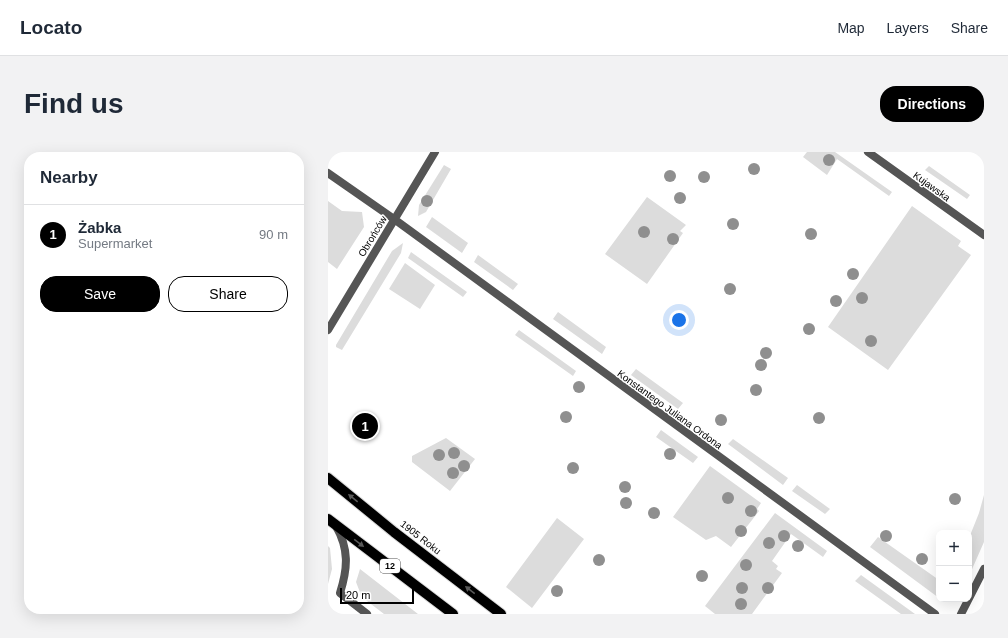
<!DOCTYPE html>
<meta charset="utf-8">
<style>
:root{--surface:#fff;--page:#f2f2f3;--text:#1f2937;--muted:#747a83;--line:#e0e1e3;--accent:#000}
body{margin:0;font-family:Arial,sans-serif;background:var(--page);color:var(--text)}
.controls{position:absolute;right:12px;bottom:12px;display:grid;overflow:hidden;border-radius:8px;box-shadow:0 4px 16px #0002}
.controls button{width:36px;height:36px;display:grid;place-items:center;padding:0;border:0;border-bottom:1px solid var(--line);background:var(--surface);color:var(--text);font:20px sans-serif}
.scale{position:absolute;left:12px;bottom:10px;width:74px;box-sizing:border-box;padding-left:4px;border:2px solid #000;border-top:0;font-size:11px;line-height:14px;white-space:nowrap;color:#000;-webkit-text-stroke:3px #fff;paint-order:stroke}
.you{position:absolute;left:351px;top:168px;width:14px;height:14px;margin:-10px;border:3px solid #fff;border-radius:50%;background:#1a73e8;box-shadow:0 0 0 6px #1a73e833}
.badge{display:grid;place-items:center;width:26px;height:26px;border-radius:50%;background:var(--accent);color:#fff;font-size:13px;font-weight:700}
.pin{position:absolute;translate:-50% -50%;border:2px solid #fff;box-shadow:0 1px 4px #0006}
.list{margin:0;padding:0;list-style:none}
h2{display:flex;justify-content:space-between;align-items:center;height:52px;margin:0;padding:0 16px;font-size:17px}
h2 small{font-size:13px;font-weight:400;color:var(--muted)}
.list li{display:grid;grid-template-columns:26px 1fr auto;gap:12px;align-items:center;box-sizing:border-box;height:60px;padding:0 16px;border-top:1px solid var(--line)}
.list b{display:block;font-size:15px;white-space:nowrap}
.list p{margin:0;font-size:13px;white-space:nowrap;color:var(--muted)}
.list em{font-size:13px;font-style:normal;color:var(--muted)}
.actions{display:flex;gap:8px;padding:12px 16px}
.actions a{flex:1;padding:9px 0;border:1px solid var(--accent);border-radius:16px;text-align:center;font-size:14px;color:var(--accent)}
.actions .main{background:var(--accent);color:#fff}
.map{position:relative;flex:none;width:656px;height:462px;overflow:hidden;border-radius:16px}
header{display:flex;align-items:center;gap:24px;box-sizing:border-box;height:56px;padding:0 20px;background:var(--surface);border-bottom:1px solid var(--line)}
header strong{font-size:19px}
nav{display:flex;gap:22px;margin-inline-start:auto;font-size:14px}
.intro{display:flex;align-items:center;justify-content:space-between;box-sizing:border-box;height:96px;padding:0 24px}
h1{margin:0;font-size:28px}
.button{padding:10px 18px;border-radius:16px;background:var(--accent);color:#fff;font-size:14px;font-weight:700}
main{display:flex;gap:24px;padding:0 24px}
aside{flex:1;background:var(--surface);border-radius:16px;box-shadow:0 4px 16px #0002}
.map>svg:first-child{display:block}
.green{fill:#dcdcdc}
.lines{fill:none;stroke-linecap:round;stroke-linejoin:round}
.primary-casing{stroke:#dbdbdb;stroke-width:12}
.service{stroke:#555;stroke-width:8}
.minor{stroke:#555;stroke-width:8}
.primary{stroke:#000;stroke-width:10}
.tree{fill:#8f8f8f}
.oneway{fill:#595959}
.labels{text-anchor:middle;stroke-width:3;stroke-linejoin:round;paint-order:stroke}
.shield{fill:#fff;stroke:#4c4c4c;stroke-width:1}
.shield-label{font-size:9px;font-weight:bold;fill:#000}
.street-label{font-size:10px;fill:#000;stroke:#fff}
</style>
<header>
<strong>Locato</strong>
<nav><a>Map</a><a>Layers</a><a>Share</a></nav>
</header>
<div class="intro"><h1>Find us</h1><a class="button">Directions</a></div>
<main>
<aside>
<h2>Nearby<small></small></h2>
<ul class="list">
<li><span class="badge">1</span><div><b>Żabka</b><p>Supermarket</p></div><em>90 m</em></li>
</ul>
<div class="actions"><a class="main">Save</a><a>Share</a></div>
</aside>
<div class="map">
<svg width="656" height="462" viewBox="0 0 656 462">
<rect width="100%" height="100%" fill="#fff"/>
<path class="green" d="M479 0H507L564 40 561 44 509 7 499 23 475 5Z
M116 13 123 17 98 60 90 64 91 53Z
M601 14 642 43 639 47 597 18Z
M319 45 358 73 352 79 355 81 319 132 277 102Z
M0 49 14 59 34 60 36 75 9 117 0 110Z
M584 54 633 89 630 94 643 103 560 218 500 175Z
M104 65 140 91 134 101 98 75Z
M75 91 73 101 14 198 8 195V193L64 99Z
M83 100 139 140 135 145 80 106Z
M150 103 190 132 185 138 146 110Z
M77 111 107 133 92 157 61 137Z
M230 160 278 195 274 202 225 167Z
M191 178 248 219 245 224 187 183Z
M308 217 355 251 350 257 303 223Z
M333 278 370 305 365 311 328 285Z
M118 286 147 307 122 339 84 310V304Z
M405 287 460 326 455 333 400 292Z
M382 314 433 351 429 357 431 359 403 395 388 384 378 388 345 365Z
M469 333 502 357 497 362 464 339Z
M656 343V390L641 424V386L651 361Z
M447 361 499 399 495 405 463 382 444 409 450 414 448 417 454 421 424 462H387L377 454Z
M229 366 256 387 204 456 178 435Z
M550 385 611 428V446L542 395Z
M0 394 2 396 4 417 0 432Z
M32 417 90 462H56L39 449 33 443 28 430Z
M533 423 587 462H573L527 429Z"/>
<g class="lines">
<defs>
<path id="primary" d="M0 326 66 380 173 462
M0 367 125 462"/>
</defs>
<use href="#primary" class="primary-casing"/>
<path class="service" d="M0 21 66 67
M8 374C21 397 20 416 12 441L39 462"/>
<path class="minor" d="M540 0 656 83
M66 67 607 462
M0 178 107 0
M633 462 656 417"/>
<use href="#primary" class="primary"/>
</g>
<g class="tree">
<circle cx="501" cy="8" r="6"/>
<circle cx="426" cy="17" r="6"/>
<circle cx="342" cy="24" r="6"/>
<circle cx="376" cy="25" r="6"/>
<circle cx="352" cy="46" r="6"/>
<circle cx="99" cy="49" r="6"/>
<circle cx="405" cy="72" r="6"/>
<circle cx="316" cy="80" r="6"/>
<circle cx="483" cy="82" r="6"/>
<circle cx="345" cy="87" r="6"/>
<circle cx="525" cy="122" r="6"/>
<circle cx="402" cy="137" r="6"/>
<circle cx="534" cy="146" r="6"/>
<circle cx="508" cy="149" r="6"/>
<circle cx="481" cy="177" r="6"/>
<circle cx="543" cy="189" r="6"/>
<circle cx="438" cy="201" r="6"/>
<circle cx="433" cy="213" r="6"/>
<circle cx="251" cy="235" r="6"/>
<circle cx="428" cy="238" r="6"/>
<circle cx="238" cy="265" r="6"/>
<circle cx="491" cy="266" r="6"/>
<circle cx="393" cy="268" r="6"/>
<circle cx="126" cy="301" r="6"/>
<circle cx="342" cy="302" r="6"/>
<circle cx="111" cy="303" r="6"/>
<circle cx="136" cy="314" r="6"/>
<circle cx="245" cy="316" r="6"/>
<circle cx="125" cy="321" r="6"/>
<circle cx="297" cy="335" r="6"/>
<circle cx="400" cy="346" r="6"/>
<circle cx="627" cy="347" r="6"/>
<circle cx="298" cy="351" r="6"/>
<circle cx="423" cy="359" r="6"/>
<circle cx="326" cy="361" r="6"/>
<circle cx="413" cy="379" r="6"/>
<circle cx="456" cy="384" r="6"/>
<circle cx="558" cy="384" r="6"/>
<circle cx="441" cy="391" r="6"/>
<circle cx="470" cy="394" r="6"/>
<circle cx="594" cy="407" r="6"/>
<circle cx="271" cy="408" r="6"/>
<circle cx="418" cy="413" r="6"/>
<circle cx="374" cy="424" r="6"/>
<circle cx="414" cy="436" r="6"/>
<circle cx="440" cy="436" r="6"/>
<circle cx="229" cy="439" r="6"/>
<circle cx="413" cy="452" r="6"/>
</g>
<defs><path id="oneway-solid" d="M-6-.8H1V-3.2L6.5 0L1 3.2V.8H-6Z"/></defs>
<g class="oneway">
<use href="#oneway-solid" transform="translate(25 346) rotate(-141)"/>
<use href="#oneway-solid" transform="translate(31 391) rotate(37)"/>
<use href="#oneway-solid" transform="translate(142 438) rotate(-142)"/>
</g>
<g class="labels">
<rect class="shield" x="52" y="407" width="20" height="14" rx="3"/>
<g class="shield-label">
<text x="62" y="417">12</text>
</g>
<g class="street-label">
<text transform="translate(604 34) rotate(36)" y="4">Kujawska</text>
<text transform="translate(44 84) rotate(-59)" y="4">Obrońców</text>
<text transform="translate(342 257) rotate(36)" y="4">Konstantego Juliana Ordona</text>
<text transform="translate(93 385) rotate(38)" y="4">1905 Roku</text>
</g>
</g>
</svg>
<div class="controls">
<button>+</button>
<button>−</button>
</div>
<div class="scale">20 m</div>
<div class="you"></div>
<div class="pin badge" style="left:37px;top:274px">1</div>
</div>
</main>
